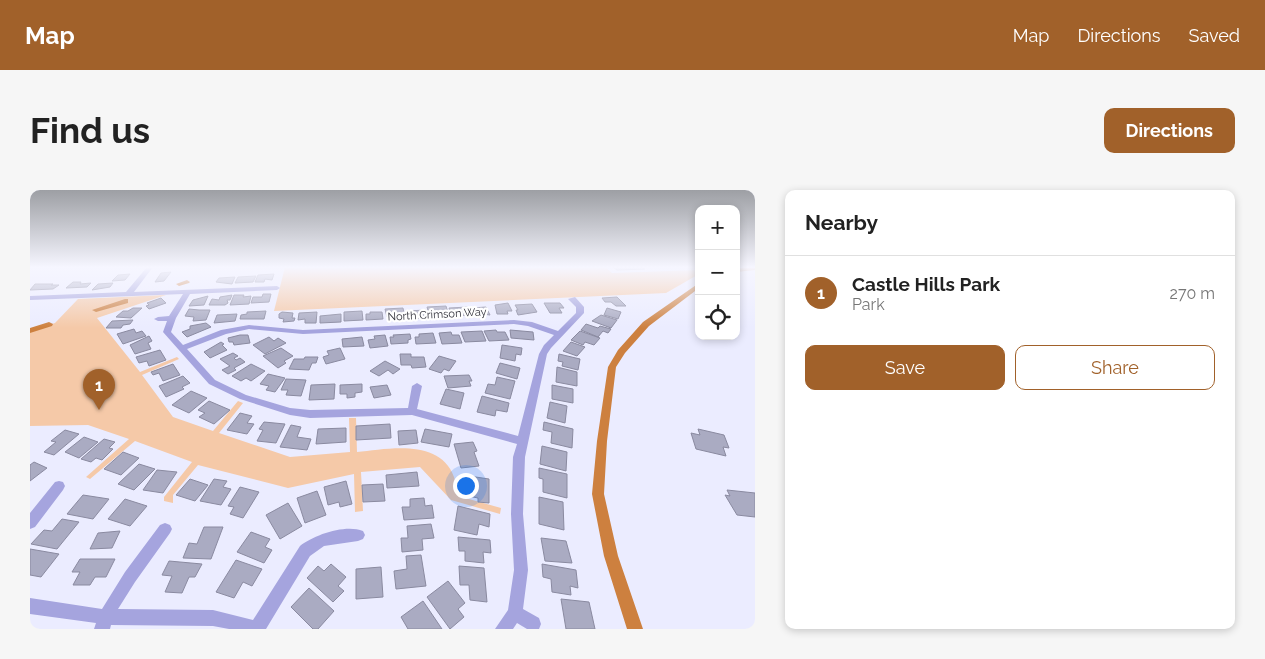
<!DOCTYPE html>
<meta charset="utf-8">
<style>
:root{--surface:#fff;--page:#f6f6f6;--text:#222;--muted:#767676;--line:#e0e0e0;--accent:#a1612a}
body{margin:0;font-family:Raleway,sans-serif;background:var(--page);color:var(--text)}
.controls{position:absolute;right:15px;top:15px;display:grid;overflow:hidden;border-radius:10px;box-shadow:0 2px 8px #0003}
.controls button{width:45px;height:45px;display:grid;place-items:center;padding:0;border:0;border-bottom:1px solid var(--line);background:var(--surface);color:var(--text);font:25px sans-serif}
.you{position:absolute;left:435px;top:295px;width:18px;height:18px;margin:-12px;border:4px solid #fff;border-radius:50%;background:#1a73e8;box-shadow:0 0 0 8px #1a73e833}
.badge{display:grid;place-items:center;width:32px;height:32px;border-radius:50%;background:var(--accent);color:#fff;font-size:16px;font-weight:700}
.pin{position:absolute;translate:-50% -41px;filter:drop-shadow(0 1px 2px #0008)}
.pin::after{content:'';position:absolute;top:26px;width:18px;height:15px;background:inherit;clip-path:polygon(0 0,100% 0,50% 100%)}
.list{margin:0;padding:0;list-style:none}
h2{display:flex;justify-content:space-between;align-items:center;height:65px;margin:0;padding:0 20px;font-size:21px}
h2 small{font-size:16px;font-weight:400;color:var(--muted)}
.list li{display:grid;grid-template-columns:32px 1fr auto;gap:15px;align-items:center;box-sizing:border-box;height:75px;padding:0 20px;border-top:1px solid var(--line)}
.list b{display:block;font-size:19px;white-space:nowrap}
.list p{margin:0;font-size:16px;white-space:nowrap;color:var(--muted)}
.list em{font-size:16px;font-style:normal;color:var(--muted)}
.actions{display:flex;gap:10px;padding:15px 20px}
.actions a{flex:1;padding:11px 0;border:1px solid var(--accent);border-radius:10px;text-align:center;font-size:18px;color:var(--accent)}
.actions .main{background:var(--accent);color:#fff}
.icon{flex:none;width:28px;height:28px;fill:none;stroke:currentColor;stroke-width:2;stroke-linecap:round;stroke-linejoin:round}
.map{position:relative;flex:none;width:725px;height:439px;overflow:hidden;border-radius:10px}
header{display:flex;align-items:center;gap:30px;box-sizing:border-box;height:70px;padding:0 25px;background:var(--accent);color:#fff}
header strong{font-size:24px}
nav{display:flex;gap:28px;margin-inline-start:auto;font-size:18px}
.intro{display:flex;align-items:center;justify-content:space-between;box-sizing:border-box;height:120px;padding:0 30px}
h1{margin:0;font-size:35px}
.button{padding:12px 22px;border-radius:10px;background:var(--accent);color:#fff;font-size:18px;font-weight:700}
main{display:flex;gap:30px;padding:0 30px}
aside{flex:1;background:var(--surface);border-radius:10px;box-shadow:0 2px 8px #0003}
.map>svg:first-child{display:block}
.green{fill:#f5c9a8}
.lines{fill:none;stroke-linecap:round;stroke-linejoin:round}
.canal{fill:#cd803f;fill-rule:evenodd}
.building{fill:#aaabc2;stroke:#8a8aa0}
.minor{fill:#a5a4de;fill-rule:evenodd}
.labels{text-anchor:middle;stroke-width:4.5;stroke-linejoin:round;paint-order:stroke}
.far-street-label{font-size:11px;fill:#303039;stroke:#fff}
</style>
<header>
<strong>Map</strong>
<nav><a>Map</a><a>Directions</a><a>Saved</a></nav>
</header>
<div class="intro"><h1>Find us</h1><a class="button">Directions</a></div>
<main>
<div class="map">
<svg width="725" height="439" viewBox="0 0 725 439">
<rect width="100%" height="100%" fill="#ebecff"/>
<path class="green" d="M255 77H575L582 83 669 80V84L636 103 244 121Z
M136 105 67 128 110 182 147 167 149 169 112 185 143 227 183 241 208 211 213 213 189 243 260 267 320 262 319 228H326L327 262C358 259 410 248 424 287 426 293 427 300 428 306L471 318 470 324 421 310 390 277 331 282 333 321 325 322 324 284 258 298 168 275 143 305V313L134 311V307L162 272 105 251 60 289 56 287 99 249 58 235 0 236V141L25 133 48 109Z"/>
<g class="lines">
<path class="canal" d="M725 77V80L706 82V78Z
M157 90 160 92 159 93 149 96 146 94Z
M669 93V98L619 136 595 163 586 177 577 251 574 304 588 366 613 439H597L574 366 562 304 567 251 578 177 588 160 613 132Z
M95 109H98V113L66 122 62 120Z
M19 132 23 134 22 136 0 143V138Z"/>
</g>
<path class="building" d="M583 77H612L615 79 587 80Z
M141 82 134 91 125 92 131 83Z
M100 84 95 90 82 91 88 85Z
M244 84 242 90 235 89 234 92H225L228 85Z
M226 86 223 92 205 93 208 87Z
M205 87 202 94 186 92 189 88Z
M43 92H51L50 94 61 93 57 97 36 98Z
M83 93 80 97 62 100 68 94Z
M5 94H23L21 95H29L23 99 0 100Z
M233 104H241L239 112 221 113 223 107H232Z
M202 105 200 110H197L198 113 195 115H179L182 109 189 110 190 107Z
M204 105H214L213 107 221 106 219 114 200 115Z
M178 106 174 115 159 116 163 110Z
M587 107 596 116H586L581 112H575L572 108Z
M131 108 136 113 119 119 116 116 119 115 117 113Z
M478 113 482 121H477L478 124H467L465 115Z
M514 113H530L534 118H529L532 123H520Z
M502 114 507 122 488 125 486 120H488L485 115Z
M416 116 419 126 400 127 397 117Z
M438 117 441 125 422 126 419 118Z
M456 117 460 125 445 123 442 118Z
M103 118H112L101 128 86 127 93 121H98Z
M373 118 375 128 357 127 355 119Z
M577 118 591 122 588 129 574 125Z
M159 119 169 120H180L176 130 163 131 164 127 155 126Z
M396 120 398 128 379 129 377 121Z
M236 121 234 129H210L211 125 217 124V122Z
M332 121 333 130 314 131V122Z
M252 122 263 123 262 128H265L264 131 253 132 254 129 249 128V124Z
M287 122 286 133H275V129L268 130 269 123Z
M340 122H352L353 129 336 130V124H340Z
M207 124 205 131 184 133 187 125Z
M311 124V132L290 133V126Z
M571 125 587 130 581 138 562 131Z
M103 130 100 134 93 135 91 138H76L82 131Z
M176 133 181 137 157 147 152 142 160 139V136Z
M556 134 568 138 570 136 581 139 578 143 573 141 568 147 551 140Z
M104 139 106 143 112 141 116 146 93 154 87 144Z
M466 140 467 142H475L479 150 459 151 454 141Z
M480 140 503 142 504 150 481 148Z
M452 141 456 151 435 152 431 142Z
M550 141 570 148 564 155 555 152 553 155 541 150Z
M421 142 422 145H429L432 153 412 154 409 143Z
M403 143 406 153 386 154 385 147H389V144Z
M380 144 381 149 378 150V153L361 154 360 147H364L363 145Z
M210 145H218L220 153 204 155 203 152H199L198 148Z
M355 145 358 156 340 158 338 150 345 149 344 146Z
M119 146 122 151 118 153 121 159 105 164 100 155Z
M239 147 244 151 248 148 256 153 235 164 223 155Z
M332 147 334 156 313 157 312 149Z
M191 152 194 154 192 155 197 160 180 168 174 162Z
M541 152 555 157 547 166 533 161Z
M472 155 492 158 491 165 486 164 485 171 470 168Z
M251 158 263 166 254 171 256 173 248 178 233 166Z
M310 158 315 169 296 174 293 167 299 165 297 161Z
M130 160 136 170 119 176 117 171 109 173 106 167Z
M203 163 208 166 204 168 206 170 210 168 215 172 204 178 206 180 198 184 192 180 200 176 190 169Z
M370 164H381V167H394L396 177 382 178 381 175H371Z
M529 164 550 169 548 180 532 176 533 172 528 171Z
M409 166 426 171 419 181 414 179 411 183 399 179Z
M275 167H288L286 173H282L279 180 259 179 264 169H274Z
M355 171 370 179 363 184 358 180 349 186 340 181Z
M470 173 490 178 487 189 466 183Z
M143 174 150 185 133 191 129 183 123 185 121 182Z
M221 174 235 181 221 191 216 188 211 191 202 186Z
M527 177 547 182V196L526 192Z
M238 184 255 188 245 202 236 200 239 196 230 194Z
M439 185 442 191H439L441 196 418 198 414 186Z
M153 186 160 193 152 197 154 199 136 207 129 196Z
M467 187 485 191 480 209 455 203 458 194 465 195Z
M256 189 276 190 271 206 256 205 258 200H251Z
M305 194 304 209 279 210 281 195Z
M332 194V202L325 203V207L317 208V204H310V195Z
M357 195 361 205 344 208 340 197Z
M522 195 543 199V213L522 209Z
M416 199 434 203 430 219 410 214Z
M161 201 177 208 159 223 142 215Z
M452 206 479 213 477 222 466 220 465 226 447 222Z
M179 211 200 220 184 234 169 227 175 223 168 220Z
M520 212 537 216 535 233 517 228Z
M210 223 222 226 217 233 224 234 217 244 197 240Z
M234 232 255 234 246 253 227 251 233 240 229 239Z
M514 232 543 239 542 258 521 253 522 242 513 240Z
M360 234 361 248 326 250V236Z
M261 235 271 237 267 247 281 249 277 260 250 257Z
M316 238V252L286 254 288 239Z
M395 239 422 244 419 257 391 252Z
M668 239 694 245 699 258 693 257 696 266 666 259 661 243 670 245Z
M35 240 49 244 24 265 14 262 26 252 21 251Z
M386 240 388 253 369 255 368 241Z
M54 247 68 252 49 268 35 262Z
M74 249 85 252 79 258 83 259 72 270 66 268 61 272 51 269Z
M443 252 447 261 444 262 449 276 431 278 424 254Z
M512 256 537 262 536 281 510 274Z
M93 262 109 268 91 285 74 279Z
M4 272 17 278 0 291V275Z
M109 274 125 279 104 300 88 294Z
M509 278 537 284V308L513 302V289L509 288Z
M127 280 147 282 133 303 113 300Z
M387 282 389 296 357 298 356 285Z
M439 286 459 289V313L448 312V308L438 306Z
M160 289 178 295 165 311 146 305Z
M184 289 197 291 193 297 201 299 191 315 170 311Z
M316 291 322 314 310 317 309 312 298 315 294 297Z
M353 294 355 311 333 312 332 295Z
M210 297 229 302 213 328 200 324 204 317 198 316Z
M697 300 725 303V327L707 325 695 305 700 306Z
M287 301 296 325 275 333 267 308Z
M53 305 79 309 63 329 37 324Z
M509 307 533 312 534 340 509 334Z
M394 308 395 316 402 315 404 328 374 330 372 317H380V309Z
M95 309 117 316 100 336 78 329Z
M258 313 272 336 250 349 236 325Z
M428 316 460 324 459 337 449 334 447 345 424 340Z
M32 329 49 332 27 359 1 354 14 340 22 341Z
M401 334 404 348 392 349 393 360 372 362 371 348H378L377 336Z
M174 337H193L181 369 153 368 159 353 167 354Z
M90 341 82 358 60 359 68 343Z
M221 342 240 349 235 357 242 360 234 373 207 362Z
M428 347 460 350 461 363 453 362 454 373 435 371V361H429Z
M511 348 536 351 542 373 515 371Z
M0 359 29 364 11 387 0 385Z
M391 365 396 396 366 399 364 381 377 379 376 366Z
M50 369H85L76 387H65L60 395H43L50 382H42Z
M206 370 232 379 222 396 213 392 204 408 186 402Z
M139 371 172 374 165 387H159L152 403 135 402 142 386 132 385Z
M301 374 316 387 308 396 314 401 303 412 277 388 288 376 294 381Z
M512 374 546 380 548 398 540 396 541 405 522 402 521 389 513 387Z
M429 376 454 378 457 412 440 410 439 395H430Z
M351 377 353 407 326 409V379Z
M418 391 435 413 428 419 434 427 420 439 397 407Z
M279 398 304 421 288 439H283L261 417Z
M531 409 559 412 565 439H536Z
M393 411 412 439H378L371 427Z"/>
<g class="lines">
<path class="minor" d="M117 77H123L104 102 247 96 250 98 247 100 160 104 146 128 141 142 153 155 191 140 219 135 273 140 484 130 502 132 528 141 546 123V117L538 109 545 107 554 117V123L521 158 517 164 495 267 493 324 498 380 493 419 509 428 511 434 509 439H497L487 433 483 439H465L478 420 484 380 481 324 483 267 487 254 382 225 280 228 260 225 210 209 179 194 133 142 137 131H128L124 129 128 127 139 126 153 104 0 110V106L96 102ZM484 134 498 136 524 145 514 155 509 164 488 246 387 219 392 196 387 193 382 196 378 218 280 220 260 218 216 205 185 190 157 159 196 144 219 139 273 144Z
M29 291 33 292 35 296 33 300 5 337 0 339V323L25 292Z
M135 333 140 335 142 339 140 343 105 392 88 419 183 420 223 430 270 356C284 345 315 334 333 341L335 345 333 349 328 351 294 356 280 366 236 439H199L183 436 81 435 80 439H64L66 433 0 424V408L72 419 95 382 130 335Z"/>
</g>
<linearGradient id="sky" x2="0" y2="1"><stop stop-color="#9d9fa4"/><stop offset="0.56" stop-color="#f6f6ff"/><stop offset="1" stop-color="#f6f6ff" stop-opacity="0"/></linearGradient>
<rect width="725" height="138" fill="url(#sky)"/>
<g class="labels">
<g class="far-street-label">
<text transform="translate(407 124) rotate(-3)" y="4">North Crimson Way</text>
</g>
</g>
</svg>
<div class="controls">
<button>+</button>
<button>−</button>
<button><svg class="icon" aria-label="locate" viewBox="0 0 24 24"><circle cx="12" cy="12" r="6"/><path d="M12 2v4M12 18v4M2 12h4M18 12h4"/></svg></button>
</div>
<div class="you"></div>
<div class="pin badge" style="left:69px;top:220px">1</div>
</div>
<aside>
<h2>Nearby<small></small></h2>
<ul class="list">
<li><span class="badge">1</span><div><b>Castle Hills Park</b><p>Park</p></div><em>270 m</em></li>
</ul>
<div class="actions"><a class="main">Save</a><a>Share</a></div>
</aside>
</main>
